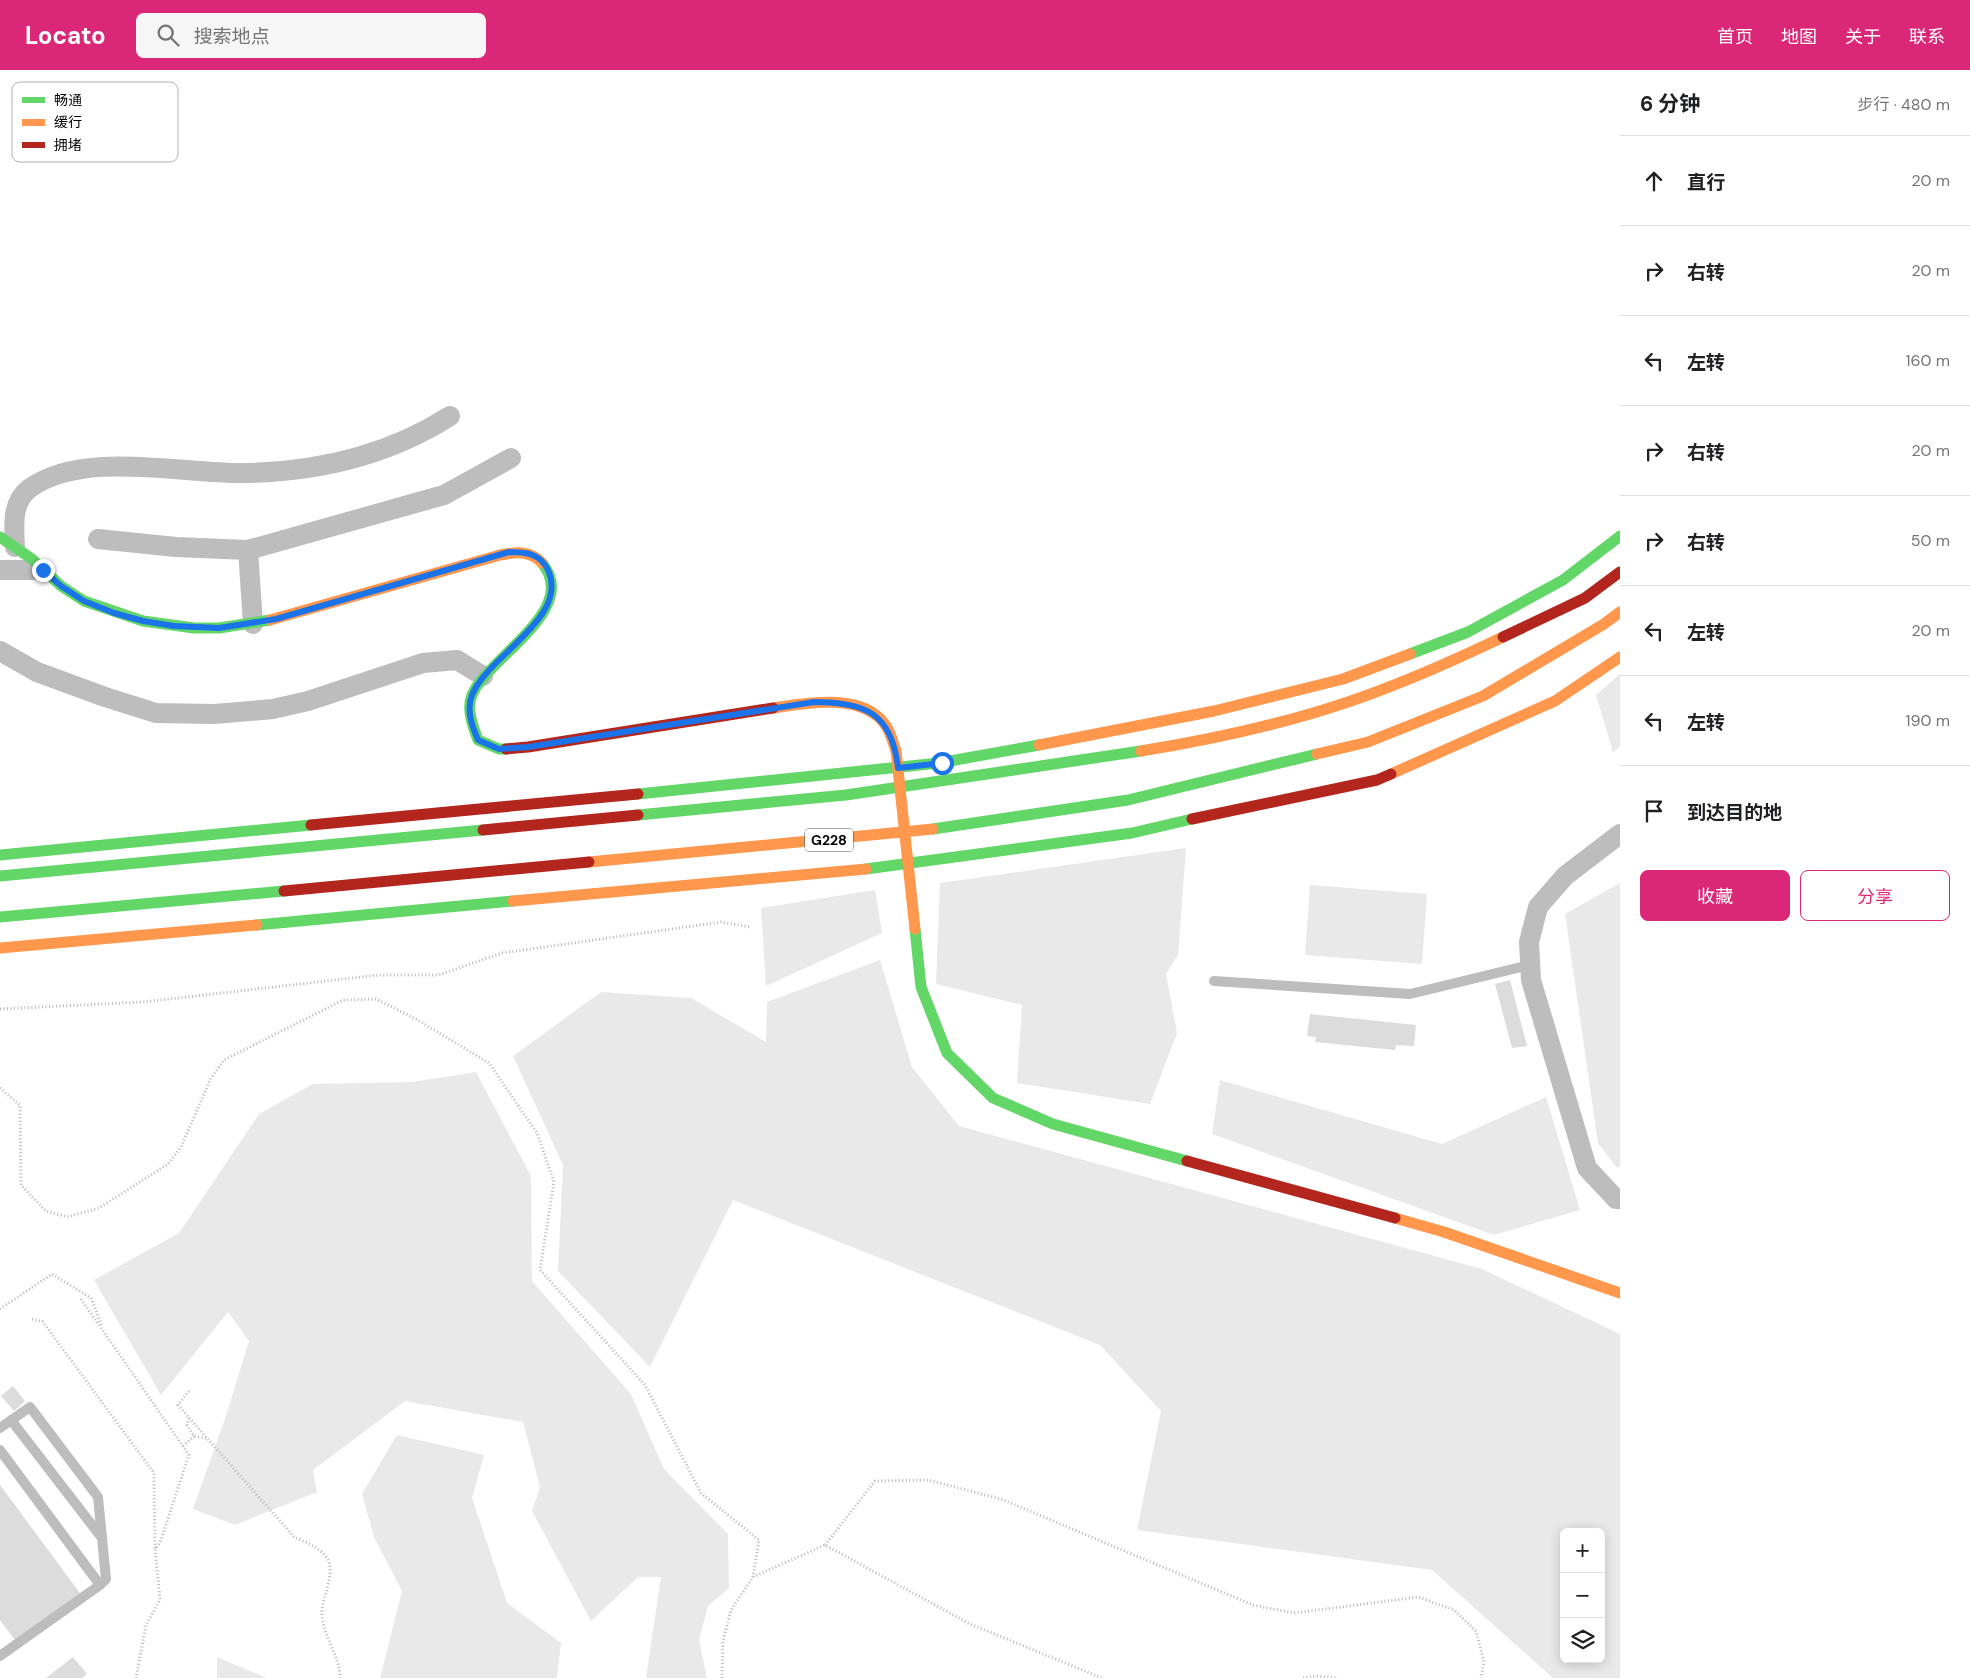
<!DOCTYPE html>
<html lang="zh">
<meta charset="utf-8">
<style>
:root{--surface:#fff;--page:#f6f6f6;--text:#202124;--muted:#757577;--line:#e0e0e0;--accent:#db2777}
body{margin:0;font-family:"DM Sans","Noto Sans SC",sans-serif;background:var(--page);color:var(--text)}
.controls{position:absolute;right:15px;bottom:15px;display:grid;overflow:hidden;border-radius:8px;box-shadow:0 2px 12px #0003}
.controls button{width:45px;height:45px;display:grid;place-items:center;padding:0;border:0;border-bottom:1px solid var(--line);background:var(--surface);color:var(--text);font:25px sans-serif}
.stop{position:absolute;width:15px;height:15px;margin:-11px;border:4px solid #1a73e8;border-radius:50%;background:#fff}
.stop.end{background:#1a73e8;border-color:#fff;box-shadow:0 1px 5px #0008}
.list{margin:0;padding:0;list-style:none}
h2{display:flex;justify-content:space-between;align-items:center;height:65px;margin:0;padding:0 20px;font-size:21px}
h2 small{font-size:16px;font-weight:400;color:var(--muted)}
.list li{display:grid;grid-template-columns:32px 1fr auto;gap:15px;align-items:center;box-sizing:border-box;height:90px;padding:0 20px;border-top:1px solid var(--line)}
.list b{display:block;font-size:19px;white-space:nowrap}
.list em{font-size:16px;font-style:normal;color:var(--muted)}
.actions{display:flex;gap:10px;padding:15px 20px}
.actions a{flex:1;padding:11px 0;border:1px solid var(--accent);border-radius:8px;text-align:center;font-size:18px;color:var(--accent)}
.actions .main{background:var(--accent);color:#fff}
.icon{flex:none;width:28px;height:28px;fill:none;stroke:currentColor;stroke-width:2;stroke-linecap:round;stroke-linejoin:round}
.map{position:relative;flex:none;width:1620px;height:1608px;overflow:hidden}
header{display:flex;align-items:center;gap:30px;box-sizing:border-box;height:70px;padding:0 25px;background:var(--accent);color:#fff}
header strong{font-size:24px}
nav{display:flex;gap:28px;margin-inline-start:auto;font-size:18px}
.search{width:350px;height:45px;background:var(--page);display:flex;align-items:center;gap:12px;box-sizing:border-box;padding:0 18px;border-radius:8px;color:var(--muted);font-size:19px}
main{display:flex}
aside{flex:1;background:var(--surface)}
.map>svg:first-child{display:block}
.green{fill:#e9e9e9;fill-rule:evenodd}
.building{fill:#dcdcdc}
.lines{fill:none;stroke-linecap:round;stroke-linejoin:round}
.path{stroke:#b8b8b8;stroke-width:3;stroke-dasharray:1 2.5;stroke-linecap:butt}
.lane{stroke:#bdbdbd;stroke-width:10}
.street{stroke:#bdbdbd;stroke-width:20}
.fast{stroke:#63d668;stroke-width:11}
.slow{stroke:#ff974d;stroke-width:11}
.jam{stroke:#b3261e;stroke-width:11}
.route{stroke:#1a73e8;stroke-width:6}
.labels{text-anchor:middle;stroke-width:4.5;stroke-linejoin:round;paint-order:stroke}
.shield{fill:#fff;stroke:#4c4c4c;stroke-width:1}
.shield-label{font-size:14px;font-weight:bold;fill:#000}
.key{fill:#fff;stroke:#b2b2b2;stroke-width:1}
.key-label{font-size:14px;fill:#000}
</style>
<header>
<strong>Locato</strong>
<div class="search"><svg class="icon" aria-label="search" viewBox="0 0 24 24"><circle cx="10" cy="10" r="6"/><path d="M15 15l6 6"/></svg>搜索地点</div>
<nav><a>首页</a><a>地图</a><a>关于</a><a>联系</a></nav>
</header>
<main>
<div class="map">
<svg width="1620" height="1608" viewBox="0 0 1620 1608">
<rect width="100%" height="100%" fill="#fff"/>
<path class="green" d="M1620 604V677L1613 682 1596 625Z
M1186 778 1178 885 1166 904 1177 963 1150 1034 1017 1013 1022 935 936 914 940 813Z
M1620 813V1097H1616L1598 1073 1565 844Z
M1310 815 1427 824 1422 894 1305 885Z
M875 820 882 863 766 916 761 838Z
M880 890 912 997 959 1056 1482 1199 1620 1264V1608H1553L1432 1500 1137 1460 1161 1341 1100 1275 733 1130 650 1297 558 1201 563 1095 513 986 601 922 691 928 766 972 767 932ZM1564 1462H1601V1589H1564Z
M476 1002 531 1106 532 1211 631 1324 664 1399 728 1464 729 1518 708 1536 699 1570 707 1608H646L661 1507H638L591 1551 532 1441 540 1417 523 1352 405 1331 313 1400 317 1422 235 1455 193 1439 226 1346 249 1271 228 1242 161 1325 94 1210 179 1163 259 1044 313 1014 412 1012Z
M1220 1010 1442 1074 1546 1027 1580 1140 1494 1165 1212 1064Z
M397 1365 484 1385 472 1428 507 1533 561 1573 557 1608H380L402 1521 374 1467 362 1424Z
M217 1587 267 1608H217Z"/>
<path class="building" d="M1510 910 1527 976 1512 978 1495 914Z
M1310 944 1416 955 1414 976 1396 975 1395 980 1315 972 1316 967 1307 966Z
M13 1316 25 1331 14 1341 1 1326Z
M0 1415 80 1523 15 1570 0 1550Z
M73 1587 87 1604 82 1608H46Z"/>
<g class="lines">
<path class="path" d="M0 939 143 932 379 905H439L502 883 721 852 750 857
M0 1018 20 1035 21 1115 46 1141 67 1147 99 1138 168 1094 181 1077 211 1008 224 990 343 930 376 929 416 949 489 993 537 1063 554 1112 540 1200 645 1315 701 1423 759 1470 753 1507 731 1540 723 1571 722 1608
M81 1229 189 1385 160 1473 155 1479 160 1530 146 1555 136 1608
M0 1239 52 1204 91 1228 102 1256
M32 1249 43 1252 154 1403 155 1479
M189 1321 178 1335 294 1467C304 1472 320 1477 327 1488 336 1501 323 1526 322 1541 321 1565 340 1584 340 1608
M189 1348 187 1355 194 1366 208 1369
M183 1376 194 1366
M825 1475 875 1411 928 1410 1001 1429 1253 1535 1294 1543 1418 1527 1454 1540 1476 1561 1484 1592 1481 1608
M753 1507 825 1475 970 1554 1102 1608
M1303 1608 1317 1606 1338 1608"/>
<path class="lane" d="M1214 911 1410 924 1530 895
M11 1350 102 1468
M0 1358 30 1337 98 1427 106 1509 100 1515
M0 1380 100 1515 0 1586"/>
<path class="street" d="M98 469 176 477 248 480 444 425 511 388
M15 477C14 456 11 432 30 418 85 379 186 405 249 403 322 401 389 385 450 346
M248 480 253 554
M0 500H43
M0 581 37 602 105 627 156 643 214 644 273 639 308 631 423 593 457 590 483 606
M1620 764 1565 806 1538 837 1529 872 1531 910 1587 1098 1616 1129H1620"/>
<path class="fast" d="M0 467 32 489 61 516 84 531 143 551 194 558H219L270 550
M1410 584 1468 562 1563 510 1620 466
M506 679H499L478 670C473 657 466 639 472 625 488 587 581 540 542 493
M638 724 939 693 1039 675
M638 745 846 725 1141 681
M933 759 1128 730 1317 684
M0 785 311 755
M866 799 1132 763 1192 749
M0 806 483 760
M0 847 284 821
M257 855 513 831
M915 859 921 917 947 983 993 1028 1053 1054 1187 1091"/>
<path class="slow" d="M270 550 500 485C515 482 530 480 542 493
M773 638C806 633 864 622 886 656 891 663 893 673 896 681L915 859
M1039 675 1214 641 1343 609 1410 584
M1141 681C1209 670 1283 654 1348 632 1401 614 1453 591 1503 567
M1317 684 1368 672 1483 626 1604 554 1620 542
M1391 704 1555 631 1620 587
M589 792 933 759
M513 831 866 799
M0 878 257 855
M1395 1148 1444 1162 1620 1223"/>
<path class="jam" d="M1503 567 1585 528 1620 502
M506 679 528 677 773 638
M1192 749 1377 710 1391 704
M311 755 638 724
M483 760 638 745
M284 821 589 792
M1187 1091 1395 1148"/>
</g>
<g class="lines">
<path class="route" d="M43 500 61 516 84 531 114 543 143 551 174 556 219 558 276 549 509 482C525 482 540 483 548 500 570 548 487 586 472 625 466 640 472 656 478 670L499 679 528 677 814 632C865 632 892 643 898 698L942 693"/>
</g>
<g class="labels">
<rect class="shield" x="805" y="758.5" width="48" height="23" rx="4"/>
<g class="shield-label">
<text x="829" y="775">G228</text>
</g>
</g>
<rect x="12" y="12" width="166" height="80" rx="8" class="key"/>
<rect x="22" y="27" width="23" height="6" fill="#63d668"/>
<rect x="22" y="49" width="23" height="7" fill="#ff974d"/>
<rect x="22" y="72" width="23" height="6" fill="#b3261e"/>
<g class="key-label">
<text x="54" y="35">畅通</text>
<text x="54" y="57">缓行</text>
<text x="54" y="80">拥堵</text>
</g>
</svg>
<div class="controls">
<button>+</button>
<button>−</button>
<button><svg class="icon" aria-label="layers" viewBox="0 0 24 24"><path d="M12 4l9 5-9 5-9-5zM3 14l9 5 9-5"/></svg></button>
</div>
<div class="stop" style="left:942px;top:693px"></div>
<div class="stop end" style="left:43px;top:500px"></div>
</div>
<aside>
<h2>6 分钟<small>步行 · 480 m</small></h2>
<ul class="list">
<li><svg class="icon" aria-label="ahead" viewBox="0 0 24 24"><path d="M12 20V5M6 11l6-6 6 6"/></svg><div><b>直行</b></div><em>20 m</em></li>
<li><svg class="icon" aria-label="right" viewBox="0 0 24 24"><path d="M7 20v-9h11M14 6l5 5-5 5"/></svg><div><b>右转</b></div><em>20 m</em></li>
<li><svg class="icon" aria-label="left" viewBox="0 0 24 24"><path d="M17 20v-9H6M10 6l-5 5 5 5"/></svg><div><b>左转</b></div><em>160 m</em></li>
<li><svg class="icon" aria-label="right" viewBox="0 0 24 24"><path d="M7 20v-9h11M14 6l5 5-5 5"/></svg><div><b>右转</b></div><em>20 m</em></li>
<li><svg class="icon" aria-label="right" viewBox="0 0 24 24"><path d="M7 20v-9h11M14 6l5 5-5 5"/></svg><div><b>右转</b></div><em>50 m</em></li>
<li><svg class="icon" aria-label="left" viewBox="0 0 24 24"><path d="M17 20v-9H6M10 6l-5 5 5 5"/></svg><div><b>左转</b></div><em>20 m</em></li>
<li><svg class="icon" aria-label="left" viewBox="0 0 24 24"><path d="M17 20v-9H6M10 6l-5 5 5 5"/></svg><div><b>左转</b></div><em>190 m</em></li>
<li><svg class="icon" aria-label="arrive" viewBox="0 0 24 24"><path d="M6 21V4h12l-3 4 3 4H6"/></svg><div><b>到达目的地</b></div></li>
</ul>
<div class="actions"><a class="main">收藏</a><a>分享</a></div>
</aside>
</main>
